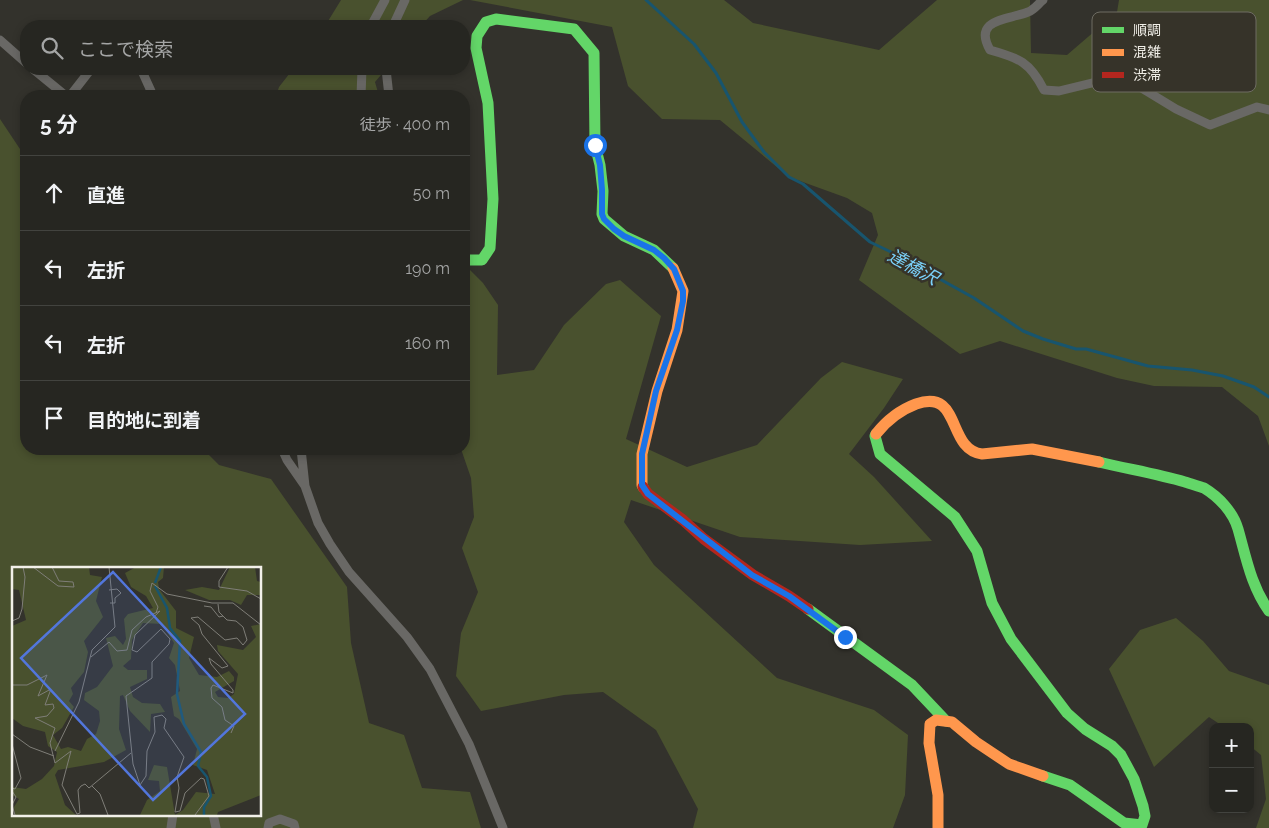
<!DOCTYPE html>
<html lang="ja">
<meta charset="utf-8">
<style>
:root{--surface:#262621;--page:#2e2e2a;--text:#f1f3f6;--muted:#a4a5a5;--line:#42433f}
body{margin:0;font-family:Raleway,"Noto Sans JP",sans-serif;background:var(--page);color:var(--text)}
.controls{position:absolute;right:15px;bottom:15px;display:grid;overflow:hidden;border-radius:10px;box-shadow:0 2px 8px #0003}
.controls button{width:45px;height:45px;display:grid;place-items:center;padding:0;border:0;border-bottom:1px solid var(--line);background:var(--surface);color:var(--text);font:25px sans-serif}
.stop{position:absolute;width:15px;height:15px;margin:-11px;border:4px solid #1a73e8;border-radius:50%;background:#fff}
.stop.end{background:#1a73e8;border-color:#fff;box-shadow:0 1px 5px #0008}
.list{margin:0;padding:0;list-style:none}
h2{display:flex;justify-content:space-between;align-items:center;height:65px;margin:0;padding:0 20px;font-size:21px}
h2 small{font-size:16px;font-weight:400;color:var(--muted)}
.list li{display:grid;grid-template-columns:32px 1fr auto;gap:15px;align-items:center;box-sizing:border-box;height:75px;padding:0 20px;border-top:1px solid var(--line)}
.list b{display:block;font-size:19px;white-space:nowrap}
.list em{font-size:16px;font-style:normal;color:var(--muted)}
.icon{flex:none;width:28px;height:28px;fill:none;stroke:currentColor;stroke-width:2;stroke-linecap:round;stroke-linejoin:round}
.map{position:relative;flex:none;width:1269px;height:828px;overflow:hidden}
.search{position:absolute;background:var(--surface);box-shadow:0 2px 8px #0003;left:20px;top:20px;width:450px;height:55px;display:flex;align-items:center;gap:12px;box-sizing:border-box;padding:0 18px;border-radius:20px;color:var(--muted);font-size:19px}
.panel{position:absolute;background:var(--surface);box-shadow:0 2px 8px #0003;left:20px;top:90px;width:450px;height:365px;border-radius:20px}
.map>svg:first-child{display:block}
.green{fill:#49512e;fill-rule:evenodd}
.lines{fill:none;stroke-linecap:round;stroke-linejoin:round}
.stream{stroke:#18556e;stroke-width:3}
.street{stroke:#696865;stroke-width:9}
.fast{stroke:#63d668;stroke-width:11}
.slow{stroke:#ff974d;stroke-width:11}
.jam{stroke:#b3261e;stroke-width:11}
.route{stroke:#1a73e8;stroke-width:6}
.labels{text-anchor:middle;stroke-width:5;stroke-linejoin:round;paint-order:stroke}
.water-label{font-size:18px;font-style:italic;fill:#7bd2fb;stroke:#363329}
.inset-river{fill:none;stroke:#18556e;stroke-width:2.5}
.inset-road{fill:none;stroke:#7f7e78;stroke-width:1}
.view{fill:#5276dc;fill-opacity:0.15;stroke:#5276dc;stroke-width:2.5}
.inset-edge{fill:none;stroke:#f2f0e9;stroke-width:2.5}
.key{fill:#363329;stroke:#6e6c63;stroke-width:1}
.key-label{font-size:14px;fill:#f2f0e9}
</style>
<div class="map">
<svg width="1269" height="828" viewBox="0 0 1269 828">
<rect width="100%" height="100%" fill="#33322c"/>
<path class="green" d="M341 0H463L430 16 421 26H325Z
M470 0H724L753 23 879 50 937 0H1030L1031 53 1067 55 1117 12 1119 0H1269V446L1258 416 1222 387 1154 386 1117 378 1000 341 960 354 859 280 878 235 872 213 847 198 789 177 720 120 662 119 628 86 612 27Z
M293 69H386L375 82 379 96H276L279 87Z
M0 119 26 158V449H203L219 465 271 479 347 587 351 643 369 723 404 735 422 788 470 792 481 828H0ZM14 568H260V814H14Z
M464 264 483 283 498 305 497 375 534 370 564 325 606 284 620 280 661 316 626 439 687 467 757 445 821 378 842 362 903 379 884 408 849 454 874 477 932 541 860 545 740 537 631 500 624 522 654 565 777 678 874 710 908 735 905 795 893 828H693L698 809 656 730 603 692 564 695 481 711 456 676 461 633 478 592 462 548 474 517 471 478 461 449H464Z
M1176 618 1203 641 1229 671 1269 685V828H1256L1266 799 1261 755 1250 746V727H1224L1209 717 1154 767 1109 669 1140 630Z"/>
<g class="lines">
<path class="stream" d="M646 0 694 44 716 73 742 122 764 152 789 177 803 184 870 242 891 252 974 298 1023 331 1043 339 1076 349H1086L1148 366 1192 370 1223 376 1254 387 1269 397"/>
<path class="street" d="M1043 0C1038 4 1034 10 1028 12 1009 20 972 18 990 50 1019 58 1030 62 1044 90L1059 91 1092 83 1130 81 1176 109 1210 125 1257 107 1269 110
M371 26 385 0
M393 26 405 0
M0 40 26 63
M33 69 66 96
M141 69 151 91 145 96
M386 69 389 96
M70 96 91 69
M361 96 362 69
M282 449 287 460 305 486 318 523 330 544 349 572 407 637 430 669 469 744 503 828
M301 449 305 486
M213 814 216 828
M171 828 173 814
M268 828 269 823 280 819 294 824 295 828"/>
<path class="fast" d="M464 260H482L490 248 493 199 488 103 476 48 477 36 486 22 496 19 574 29 594 53 595 145 600 165 603 191 602 214 604 219 624 236 654 250 673 268
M876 434 875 436 880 454 955 517 977 551 992 603 1011 639 1067 713 1085 729 1112 746 1121 755 1134 779 1143 806 1145 816 1142 825 1124 823 1070 785 1043 776
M1099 462C1128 469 1157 474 1185 482 1191 484 1198 486 1204 488 1219 497 1233 512 1238 529 1246 557 1251 586 1269 611
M808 609 912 685 946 721"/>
<path class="slow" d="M876 434C887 420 900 410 916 404 962 388 946 449 982 454L1032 449 1099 462
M643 487 642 485V454L657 391 677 330 683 291 673 268
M938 828V795L929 743 930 724 936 720 952 722 976 742 1009 764 1043 776"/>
<path class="jam" d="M643 487 648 494 683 520 704 539 753 575 789 596 808 609"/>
</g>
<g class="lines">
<path class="route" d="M595 145 600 165 602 190V214L604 219 614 229 624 236 654 250 664 258 674 269 683 291V301L677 330 656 391 642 454V485L648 494 752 575 789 596 845 637"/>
</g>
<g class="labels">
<g class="water-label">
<text transform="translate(913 267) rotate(29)" y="6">達橋沢</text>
</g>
</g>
<g transform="translate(12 567)">
<rect width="249" height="249" fill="#33322c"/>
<path d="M0 0H77L78 8 90 10 84 34 91 50 72 74 76 85 72 105 59 121 61 127 57 134 62 140 50 161 41 168 49 182 56 180 69 184 75 172 84 167 88 154 87 144 72 133 73 126 85 120 101 99 94 71 103 69 111 78 114 72 112 52 116 47 141 41 134 29 119 20 113 6 124 0H152L151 11 146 15 147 22 164 44V61L182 70 177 91 187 108 205 110 217 104 222 110V114L203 125 206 130 216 131 222 127 226 107 206 84 205 78 231 83 244 70 239 59 249 57V228L206 245 205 248H128L135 233 148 224 147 214 136 213 142 198 155 200 163 248 171 243 184 225 203 227 195 203 181 198 185 182 167 152 162 149 159 130 168 124 163 98 157 91 162 76 150 57 131 56 120 73 119 92 111 99 116 103H135V112L118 120 121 130 130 136 148 137 153 145 139 147 138 165 118 144 111 128 108 129 107 162 114 183 92 195 46 203 43 208 53 238 64 248H3L2 240 7 232 0 228V220L14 222 30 212 42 199 45 185 36 179 33 165 11 159 0 151V59L14 53 7 23 0 22ZM218 0H243L245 14 249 15V28H235L229 38 218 33H197L173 23 190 20 207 23Z" fill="#49512e"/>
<path class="inset-river" d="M143 16 149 0M143 19 155 41 158 61 168 74 165 127 172 157 189 185 186 199 195 210 199 229 192 240V248"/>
<path class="inset-road" d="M21 0 46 19 62 20 61 15 47 14 40 0M216 0 207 14V20L235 24 249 32M97 23 105 22 109 26 103 31V36H98M206 37 207 45 215 53 224 54 231 60 235 73 231 78 225 71 213 73 186 50 179 51 187 58 190 67 216 99 210 101 197 91 199 97 221 123V126L201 118 199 121 200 131 210 140 213 153 222 159 219 166M192 39 199 40 207 50 211 49M144 46 146 40 138 24 140 16 155 27 200 36H221L249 58M0 54 7 51 10 42 13 10 11 0M79 90 97 75 105 84 115 83 120 63 134 50 148 44 123 68 120 83 125 85 149 62 158 72 157 77 140 95V111L114 129 121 197 128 218M0 118H15L35 108 26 129 39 122 33 138 41 137 42 141 35 149 23 151 43 161 38 176 43 196 59 184 50 218 65 247 68 246 66 223 69 219 73 217 77 221 119 186M0 167 18 180 42 189M0 177 9 211 3 222 0 221M43 184 67 135 80 83 103 60 97 0M128 218 134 209 135 184 143 165 142 150 150 148 154 152 152 161 172 190 165 210 167 221 163 245 168 244 173 226 189 211 192 212 197 229 183 248M80 219 88 227 96 248M0 224 4 230 0 238 3 248"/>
<path class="view" d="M101 5 233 147 141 233 9 91Z"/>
<rect width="249" height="249" class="inset-edge"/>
</g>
<rect x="1092" y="12" width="164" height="80" rx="8" class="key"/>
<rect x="1102" y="27" width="22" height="6" fill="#63d668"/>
<rect x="1102" y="49" width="22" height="7" fill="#ff974d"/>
<rect x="1102" y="72" width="22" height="6" fill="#b3261e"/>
<g class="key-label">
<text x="1133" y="35">順調</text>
<text x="1133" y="57">混雑</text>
<text x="1133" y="80">渋滞</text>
</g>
</svg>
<div class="controls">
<button>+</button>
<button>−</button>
</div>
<div class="stop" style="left:595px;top:145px"></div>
<div class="stop end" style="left:845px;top:637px"></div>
<div class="search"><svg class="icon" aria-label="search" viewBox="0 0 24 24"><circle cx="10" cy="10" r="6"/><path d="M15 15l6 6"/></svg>ここで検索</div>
<section class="panel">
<h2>5 分<small>徒歩 · 400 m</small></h2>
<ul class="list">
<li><svg class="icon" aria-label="ahead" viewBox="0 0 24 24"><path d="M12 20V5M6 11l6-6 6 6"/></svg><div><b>直進</b></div><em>50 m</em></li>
<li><svg class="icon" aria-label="left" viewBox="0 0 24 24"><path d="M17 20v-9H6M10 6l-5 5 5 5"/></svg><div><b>左折</b></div><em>190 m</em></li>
<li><svg class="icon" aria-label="left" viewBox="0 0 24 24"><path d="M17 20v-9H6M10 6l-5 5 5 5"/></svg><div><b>左折</b></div><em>160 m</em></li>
<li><svg class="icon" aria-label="arrive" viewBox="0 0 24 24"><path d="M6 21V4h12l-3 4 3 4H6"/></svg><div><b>目的地に到着</b></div></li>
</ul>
</section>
</div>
